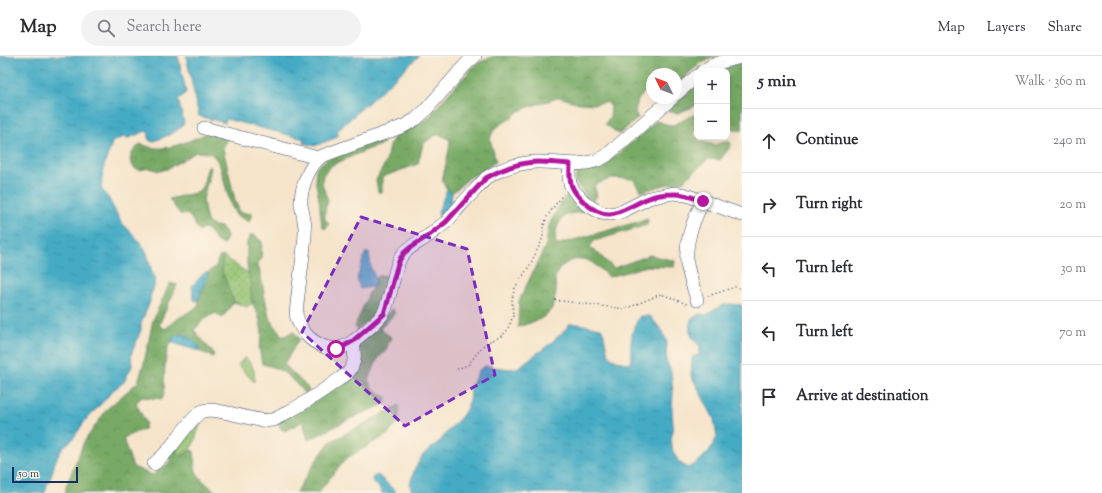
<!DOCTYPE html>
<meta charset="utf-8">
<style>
:root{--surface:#fff;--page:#f2f2f3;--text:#2b2b33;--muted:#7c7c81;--line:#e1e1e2}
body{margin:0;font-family:"Sorts Mill Goudy",serif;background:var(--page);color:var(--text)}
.controls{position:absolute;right:12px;top:12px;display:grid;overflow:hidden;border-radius:8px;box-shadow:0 4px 16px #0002}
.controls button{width:36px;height:36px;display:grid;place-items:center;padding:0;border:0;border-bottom:1px solid var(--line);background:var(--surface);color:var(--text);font:20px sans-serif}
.compass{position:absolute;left:646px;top:12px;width:36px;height:36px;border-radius:50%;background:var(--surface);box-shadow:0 4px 16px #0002;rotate:313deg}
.scale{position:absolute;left:12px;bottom:10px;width:66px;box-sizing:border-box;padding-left:4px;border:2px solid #1b2f5e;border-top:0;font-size:11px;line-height:14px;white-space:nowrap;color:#1b2f5e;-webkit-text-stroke:3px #fcf5e5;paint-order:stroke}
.stop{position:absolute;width:12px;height:12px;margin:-9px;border:3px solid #b5179e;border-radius:50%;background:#fff}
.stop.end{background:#b5179e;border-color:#fff;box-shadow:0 1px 4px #0008}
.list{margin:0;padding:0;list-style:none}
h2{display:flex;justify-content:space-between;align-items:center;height:52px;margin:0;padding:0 16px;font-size:17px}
h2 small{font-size:13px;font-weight:400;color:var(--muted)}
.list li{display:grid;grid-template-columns:26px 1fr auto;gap:12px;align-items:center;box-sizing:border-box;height:64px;padding:0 16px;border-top:1px solid var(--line)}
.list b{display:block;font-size:15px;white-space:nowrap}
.list em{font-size:13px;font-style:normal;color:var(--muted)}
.icon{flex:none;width:22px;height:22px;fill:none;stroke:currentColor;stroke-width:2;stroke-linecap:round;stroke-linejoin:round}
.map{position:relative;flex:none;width:742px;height:437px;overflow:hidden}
header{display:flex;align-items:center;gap:24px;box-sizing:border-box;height:56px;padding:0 20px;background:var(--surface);border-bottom:1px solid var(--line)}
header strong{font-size:19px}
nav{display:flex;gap:22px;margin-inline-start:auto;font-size:14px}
.search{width:280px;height:36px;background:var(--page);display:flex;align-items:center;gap:10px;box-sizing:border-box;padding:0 14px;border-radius:22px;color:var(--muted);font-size:15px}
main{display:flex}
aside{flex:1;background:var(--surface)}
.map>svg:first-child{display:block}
.forest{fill:url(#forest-crowns);stroke:#4a6c62}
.park{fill:url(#park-dots);stroke:#587a69}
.water{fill:url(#water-ripples);stroke:#306d91}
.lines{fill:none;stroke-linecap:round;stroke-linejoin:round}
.minor-casing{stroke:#3c4a6e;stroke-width:14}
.path{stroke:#3c4a6e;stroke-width:1.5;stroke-dasharray:1 3;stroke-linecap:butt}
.minor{stroke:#fff;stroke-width:13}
.route{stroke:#b5179e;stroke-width:5}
.marked{fill:#7b2cbf;fill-opacity:0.2;stroke:#7b2cbf;stroke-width:3;stroke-dasharray:8 5;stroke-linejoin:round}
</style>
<header>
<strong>Map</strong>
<div class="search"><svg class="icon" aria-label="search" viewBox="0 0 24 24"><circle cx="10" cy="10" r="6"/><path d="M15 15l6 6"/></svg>Search here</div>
<nav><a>Map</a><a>Layers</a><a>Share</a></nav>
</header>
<main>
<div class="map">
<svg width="742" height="437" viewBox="0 0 742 437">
<defs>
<pattern id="forest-crowns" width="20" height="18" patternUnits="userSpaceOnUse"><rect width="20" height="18" fill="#78aa66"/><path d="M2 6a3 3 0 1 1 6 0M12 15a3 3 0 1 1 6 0" fill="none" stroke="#628b57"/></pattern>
<pattern id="park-dots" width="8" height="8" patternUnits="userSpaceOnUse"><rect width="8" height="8" fill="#96c574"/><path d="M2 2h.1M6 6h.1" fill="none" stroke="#7aa062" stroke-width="1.8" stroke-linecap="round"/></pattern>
<pattern id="water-ripples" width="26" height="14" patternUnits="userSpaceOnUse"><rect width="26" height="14" fill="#44abc4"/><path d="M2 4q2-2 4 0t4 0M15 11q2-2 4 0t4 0" fill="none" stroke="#388ca2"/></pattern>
</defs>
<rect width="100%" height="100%" fill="#fcf5e5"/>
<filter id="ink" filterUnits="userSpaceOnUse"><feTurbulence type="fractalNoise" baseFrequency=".025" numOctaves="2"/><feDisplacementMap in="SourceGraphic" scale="8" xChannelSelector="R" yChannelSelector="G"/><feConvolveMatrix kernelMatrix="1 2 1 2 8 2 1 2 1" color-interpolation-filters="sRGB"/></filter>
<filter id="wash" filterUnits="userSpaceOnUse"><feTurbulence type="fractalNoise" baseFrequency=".012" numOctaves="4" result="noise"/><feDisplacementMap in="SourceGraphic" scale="16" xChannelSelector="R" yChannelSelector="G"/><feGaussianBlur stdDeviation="0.9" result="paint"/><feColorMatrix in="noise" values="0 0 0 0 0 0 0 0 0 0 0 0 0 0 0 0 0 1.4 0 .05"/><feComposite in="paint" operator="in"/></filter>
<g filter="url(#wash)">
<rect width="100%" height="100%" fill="#f5e4ca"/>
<path class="forest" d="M494 0H718L699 8 676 29V18H668L664 15 660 18H652V27L638 44 635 56 638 62 619 78 605 68 610 61 611 50 606 46 595 48 579 47 559 41C548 46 520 51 514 60L494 73 490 83 496 106 469 122 452 137 447 133 442 125 449 94 450 84C436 75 435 79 423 88L418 108 382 121V136H378L376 124 386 106 389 90 396 78 428 63 442 45 476 8Z
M742 6V75L727 71V15H710Z
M697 26V49L678 57 667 55 674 48Z
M697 58V72L693 78 701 85 714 89 724 86H730L731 90 720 104 708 103 684 125 664 129 641 136 633 123 612 122 594 129 597 140 593 145 585 139 575 126 577 116 611 103 641 79 656 65C661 66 667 69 672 69 678 68 689 60 697 58Z
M208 77 228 83 223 92 235 144 240 156 252 158 249 166 236 159 230 147 219 106 210 97 196 96 167 113 160 115 149 112 140 114 134 112 130 104 132 97 140 88C145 89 150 92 155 92 171 94 193 83 208 77Z
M383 82V88L364 95 332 109 323 119 322 127 328 145 325 154V163L329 168 325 173 322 170 319 143 315 123 316 112 327 103Z
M208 110 211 112 203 143 205 157 207 165 211 169 221 171 225 175 227 182 223 189 216 185 212 178 205 172 199 175 189 159 180 158 169 143 199 136 203 129Z
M568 138 584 156C578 157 569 157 565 160 556 167 554 179 556 189L648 163 647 169 594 185 589 192 598 197 607 206 614 212 650 199 675 205 674 211 647 210 609 221C602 215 595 207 587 204 574 200 558 209 555 222 555 226 556 231 556 235 555 240 554 251 550 255 542 265 529 267 518 271L519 245 546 189 549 169 559 150Z
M251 179 256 180 262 186 261 204 258 207 269 261 283 281 293 275 299 283 284 308 307 331 309 336 306 339C291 322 285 313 262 308L259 291 262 279 261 270 258 258 252 247 247 208V186Z
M223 200 222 215 234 246 222 262 216 257 205 262 194 274 214 298 213 301 199 295V290L171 286C163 297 165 324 164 338L162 343 142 341 136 347 146 367 144 373 123 382 126 391 133 411 153 419 170 406V400L175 393 180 400 190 394 194 395C195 414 194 418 209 430 213 433 216 436 220 437H65L67 428 84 386 107 353 138 326 144 307 153 264 170 227 177 229 159 269 165 273 174 265 199 250 198 244 208 220V217L216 210 219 201Z
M380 219 388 220V234L377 257 357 274 355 270 369 237 376 227V222Z
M392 253 395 257 380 273 391 281 386 294 378 303 368 324 373 333 386 341 385 348 356 360 308 384 303 365 286 375 281 373 278 366 346 323 358 286Z
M399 349V365L388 378 347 402 334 417 318 437H296L315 406 330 386Z"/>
<path class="park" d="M223 200 249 218 252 247 247 251 234 246 222 215Z
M245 301C254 311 255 313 254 326L238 309Z
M198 363 201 365 194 387 190 394 180 401 175 393Z"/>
<path class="water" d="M0 0H178L186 35 184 39 178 43 184 67C178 77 163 81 152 86L148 83 149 77 146 75 129 82 123 81 112 86C111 93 107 99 105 107 103 115 102 124 101 132L109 143 113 151 122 167 139 184 147 197 152 216 156 223 153 234 150 241V246L141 267V274L131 299 132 310 124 326 112 335 105 344 98 351 85 365 72 384 63 391 55 406 51 421 48 426 45 437H0Z
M186 0H419L337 75 339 78 335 82 315 90 303 87 304 83 226 63 225 67 199 60Z
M447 133 452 137 451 146 442 159 439 160 438 156Z
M365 197H369C370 202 370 206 371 211 373 218 379 224 373 231L360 233 357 223Z
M205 216 208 217V220L198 244 195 245 193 240 192 230Z
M729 248 742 249V437H412L410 428 415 412 423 399 441 384 447 376 462 360 468 350 471 331 479 314 485 310 510 313 517 312 550 288 565 274 569 268H578L601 272C604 277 604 279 605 284 608 305 613 304 631 308 631 289 629 277 640 260H650L662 275 667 286 666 304 671 315 673 337 672 353 673 370 671 385 673 396 679 406 688 412 697 407 710 394 717 381 714 363 691 319 692 301 699 299 700 290C690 281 688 276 691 263L699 258 706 259 721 250Z
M180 278C189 279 193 284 199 290V295L182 290 171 286 173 281Z
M378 419 397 437H382L378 430 372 425 373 421Z"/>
</g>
<g filter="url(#ink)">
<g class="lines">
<defs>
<path id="minor" d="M475 0 467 7 424 56 416 63 404 70 322 100C309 108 300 134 301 149 303 159 306 169 305 179 303 206 298 232 296 259 301 275 309 285 325 291 331 293 337 293 343 291 352 288 380 264 384 256 392 240 393 211 403 198 410 190 420 186 428 180 434 176 439 171 445 167 451 162 455 155 461 149 469 140 478 131 486 122 500 113 519 107 536 106 555 105 576 111 595 105 599 104 603 102 606 100L672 42
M703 15C714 7 728 4 742 1
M676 38 697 20
M204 72 318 102
M570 108 569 120 570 128 574 135 586 148 601 157 610 158 621 156 649 142 674 137 686 139 742 159
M697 244C694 232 689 220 687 208 685 185 693 165 703 145
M154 408C159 403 165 398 169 393 177 384 192 361 201 356 214 348 255 368 273 364 277 363 282 359 286 357 308 346 328 331 348 317 356 306 355 299 353 285"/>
</defs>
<use href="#minor" class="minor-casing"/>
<path class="path" d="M708 240 735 231 742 233
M555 244 625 253 661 238 687 248
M457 313 468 309 483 290 490 285 500 281 506 276 510 268 513 260 512 242 515 232 530 209 543 182V171L548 159 563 138"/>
<use href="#minor" class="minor"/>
</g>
</g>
<g class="lines" filter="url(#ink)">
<path class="route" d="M336 293 344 290 353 285 377 264 384 258 387 248 397 211 400 203 404 197 411 191 428 180 446 166 486 122C501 113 521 106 538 106 548 106 559 107 570 108 569 126 570 133 584 146 610 170 623 152 649 142 656 139 665 138 673 138 683 137 694 142 703 145"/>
</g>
<path class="marked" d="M361 161 467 193 495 319 405 370 302 276Z"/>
</svg>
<div class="controls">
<button>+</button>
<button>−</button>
</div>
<svg class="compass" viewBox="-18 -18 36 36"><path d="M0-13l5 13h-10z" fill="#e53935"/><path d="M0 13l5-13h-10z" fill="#7c7c81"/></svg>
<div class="scale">50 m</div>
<div class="stop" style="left:336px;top:293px"></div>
<div class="stop end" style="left:703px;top:145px"></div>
</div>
<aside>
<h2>5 min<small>Walk · 360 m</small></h2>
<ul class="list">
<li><svg class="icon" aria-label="ahead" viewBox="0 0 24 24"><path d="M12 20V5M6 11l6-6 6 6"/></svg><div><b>Continue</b></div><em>240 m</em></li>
<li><svg class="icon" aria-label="right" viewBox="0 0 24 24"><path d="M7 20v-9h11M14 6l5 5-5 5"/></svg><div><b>Turn right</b></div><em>20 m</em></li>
<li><svg class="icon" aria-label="left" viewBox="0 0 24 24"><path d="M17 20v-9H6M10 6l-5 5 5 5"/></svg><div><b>Turn left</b></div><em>30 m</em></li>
<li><svg class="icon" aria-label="left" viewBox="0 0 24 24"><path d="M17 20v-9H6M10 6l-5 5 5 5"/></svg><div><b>Turn left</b></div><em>70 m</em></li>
<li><svg class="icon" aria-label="arrive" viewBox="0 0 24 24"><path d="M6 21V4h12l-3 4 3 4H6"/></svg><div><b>Arrive at destination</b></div></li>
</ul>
</aside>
</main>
